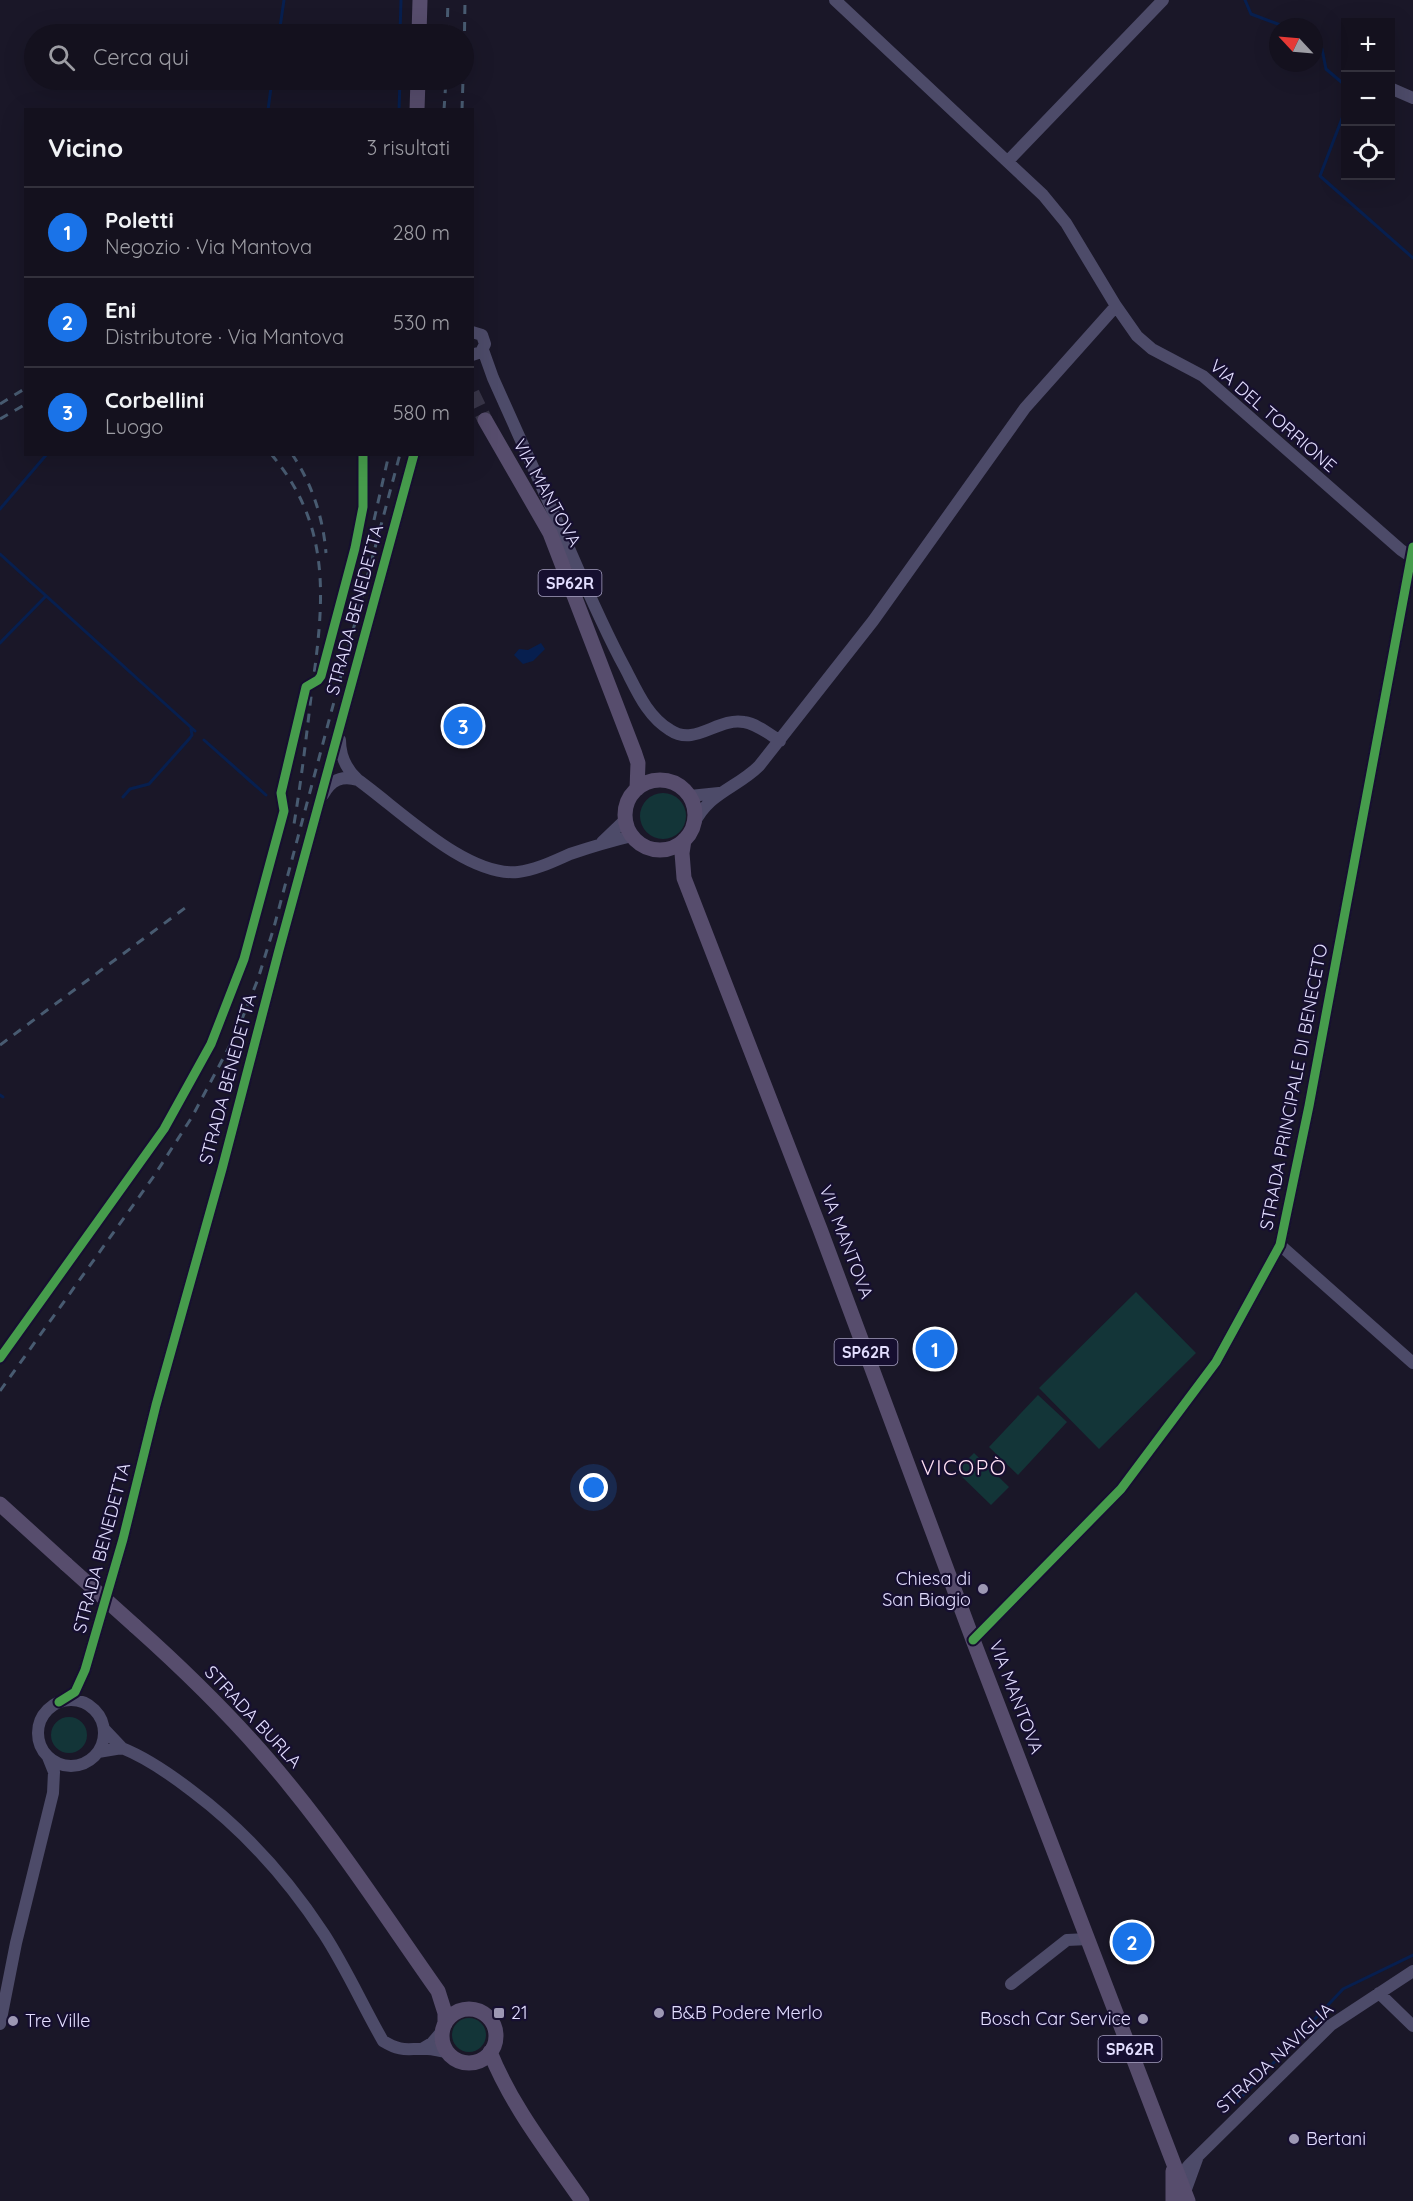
<!DOCTYPE html>
<html lang="it">
<meta charset="utf-8">
<style>
:root{--surface:#14111e;--page:#211f2b;--text:#f1f3f6;--muted:#9d9da4;--line:#33313c;--accent:#1a73e8}
body{margin:0;font-family:Quicksand,sans-serif;background:var(--page);color:var(--text)}
.controls{position:absolute;right:18px;top:18px;display:grid;overflow:hidden;border-radius:0px;box-shadow:0 6px 24px #0002}
.controls button{width:54px;height:54px;display:grid;place-items:center;padding:0;border:0;border-bottom:2px solid var(--line);background:var(--surface);color:var(--text);font:30px sans-serif}
.compass{position:absolute;left:1269px;top:18px;width:54px;height:54px;border-radius:50%;background:var(--surface);box-shadow:0 6px 24px #0002;rotate:296deg}
.you{position:absolute;left:594px;top:1488px;width:21px;height:21px;margin:-15px;border:4px solid #fff;border-radius:50%;background:#1a73e8;box-shadow:0 0 0 9px #1a73e833}
.badge{display:grid;place-items:center;width:39px;height:39px;border-radius:50%;background:var(--accent);color:#fff;font-size:20px;font-weight:700}
.pin{position:absolute;translate:-50% -50%;border:3px solid #fff;box-shadow:0 2px 6px #0006}
.list{margin:0;padding:0;list-style:none}
h2{display:flex;justify-content:space-between;align-items:center;height:78px;margin:0;padding:0 24px;font-size:26px}
h2 small{font-size:20px;font-weight:400;color:var(--muted)}
.list li{display:grid;grid-template-columns:39px 1fr auto;gap:18px;align-items:center;box-sizing:border-box;height:90px;padding:0 24px;border-top:2px solid var(--line)}
.list b{display:block;font-size:22px;white-space:nowrap}
.list p{margin:0;font-size:20px;white-space:nowrap;color:var(--muted)}
.list em{font-size:20px;font-style:normal;color:var(--muted)}
.icon{flex:none;width:33px;height:33px;fill:none;stroke:currentColor;stroke-width:2;stroke-linecap:round;stroke-linejoin:round}
.map{position:relative;flex:none;width:1413px;height:2201px;overflow:hidden}
.search{position:absolute;background:var(--surface);box-shadow:0 6px 24px #0002;left:24px;top:24px;width:450px;height:66px;display:flex;align-items:center;gap:15px;box-sizing:border-box;padding:0 21px;border-radius:33px;color:var(--muted);font-size:22px}
.panel{position:absolute;background:var(--surface);box-shadow:0 6px 24px #0002;left:24px;top:108px;width:450px;height:348px;border-radius:0px}
.map>svg:first-child{display:block}
.green{fill:#133538}
.water{fill:#071f4f}
.lines{fill:none;stroke-linecap:round;stroke-linejoin:round}
.stream{stroke:#071f4f;stroke-width:3}
.major-tunnel{stroke:#383548;stroke-width:15;stroke-dasharray:15 8;stroke-linecap:butt}
.minor{stroke:#4d4b69;stroke-width:12}
.major{stroke:#574d6d;stroke-width:15}
.rail{stroke:#485b71;stroke-width:3;stroke-dasharray:9 8;stroke-linecap:butt}
.major-bridge{stroke:#574d6d;stroke-width:15}
.cycleway-casing{stroke:#160f30;stroke-width:13}
.cycleway{stroke:#469c4c;stroke-width:9}
.poi-dot{fill:#9d98b4;stroke:#160f30;stroke-width:2}
.labels{text-anchor:middle;stroke-width:4.5;stroke-linejoin:round;paint-order:stroke}
.shield{fill:#160f30;stroke:#a6a0c1;stroke-width:1.5}
.shield-label{font-size:16px;font-weight:bold;fill:#e3deff}
.street-label{font-size:18px;fill:#e3deff;stroke:#160f30}
.poi-label{font-size:18px;fill:#e3deff;stroke:#160f30;text-anchor:start}
.quarter-label{font-size:21px;letter-spacing:1.5px;fill:#ffe0f3;stroke:#160f30}
</style>
<div class="map">
<svg width="1413" height="2201" viewBox="0 0 1413 2201">
<rect width="100%" height="100%" fill="#1a1728"/>
<path class="green" d="M640 816a23 23 0 1 1 46 0a23 23 0 1 1-46 0Z
M1136 1292 1196 1353 1099 1449 1039 1388Z
M1038 1395 1067 1422 1018 1475 989 1447Z
M974 1453 1009 1487 991 1505 956 1471Z
M51 1735a18 18 0 1 1 36 0a18 18 0 1 1-36 0Z
M452 2035a17 17 0 1 1 34 0a17 17 0 1 1-34 0Z"/>
<path class="water" d="M541 643 545 649 533 661 523 664 514 655 519 649 528 650Z"/>
<g class="lines">
<path class="stream" d="M1245 0 1251 14 1286 27
M279 34 284 0
M400 34 401 0
M1314 44 1322 49 1326 69 1346 86
M1346 108 1320 176 1413 258
M268 110 272 80
M399 110 400 80
M0 509 47 454
M0 554 195 731
M0 643 46 596
M204 740 266 795
M123 797 130 789 149 784 190 738 192 735 191 729
M0 1095 3 1097
M1235 2104 1343 1989 1413 1955"/>
<path class="major-tunnel" d="M472 393 485 420"/>
<path class="minor" d="M835 0 1043 195 1066 223 1116 306 1137 336 1152 349 1203 376 1401 550 1410 556
M1390 88 1413 98
M1008 161 1163 0
M472 332 482 335 485 344 481 352 472 355
M483 350 493 378C516 430 539 481 562 532 582 578 601 624 625 668 637 691 647 716 670 730 695 747 718 717 744 722 757 724 769 734 780 741
M340 740C340 756 346 769 358 780
M323 795C331 780 342 775 358 780 399 809 466 877 518 872 536 870 554 861 570 854 591 847 611 841 632 836
M690 796 719 793
M694 824C708 793 737 788 759 766L873 621 1025 408 1116 306
M602 842 625 820
M1280 1245 1413 1363
M973 1640 1121 1489 1216 1362 1280 1245 1309 1106 1413 547
M38 1733a33 33 0 1 1 66 0a33 33 0 1 1-66 0Z
M59 1702 75 1692 85 1670 123 1539 156 1405 222 1169 279 950 414 454
M122 1748C147 1758 170 1774 192 1791 244 1830 288 1879 324 1934 346 1968 363 2006 383 2041 403 2053 407 2048 427 2049 434 2049 441 2052 448 2052
M98 1752 122 1748 104 1729
M1011 1984 1067 1940 1088 1939
M1379 1993 1413 2026
M0 2024 16 1943 53 1793 54 1772 48 1757
M422 2049 432 2043 443 2030
M1178 2185 1180 2176 1189 2165 1331 2025 1413 1971
M1185 2192 1197 2159"/>
<path class="major" d="M419 34 420 0
M417 110 418 80
M485 420 550 533 635 754 638 763 637 789
M625 815a35 35 0 1 1 70 0a35 35 0 1 1-70 0Z
M684 840 682 853 684 878 820 1229 973 1640 1188 2201
M0 1504 66 1564
M135 1626C191 1676 244 1728 291 1787 344 1852 390 1923 438 1991L445 2013V2024
M442 2036a27 27 0 1 1 54 0a27 27 0 1 1-54 0Z
M490 2052C512 2107 549 2153 582 2201
M1173 2171V2201"/>
<path class="rail" d="M447 34 448 0
M464 65 465 0
M444 110 446 80
M462 110 463 80
M0 404 26 388
M0 419 26 404
M271 454C335 529 323 608 311 697 306 740 301 782 294 824
M292 454C312 484 323 517 326 553
M374 520 389 454
M0 1045 185 908
M0 1391 154 1176 192 1117 236 1034 258 979 274 927 400 454"/>
<path class="major-bridge" d="M66 1564 135 1626"/>
<defs>
<path id="cycleway" d="M0 1358 164 1129 211 1044 244 959 284 811 281 793 306 687 318 680 321 676 355 548 363 507V454
M973 1640 1121 1489 1216 1362 1280 1245 1309 1106 1413 547
M59 1702 75 1692 85 1670 123 1539 156 1405 222 1169 279 950 414 454"/>
</defs>
<use href="#cycleway" class="cycleway-casing"/>
<use href="#cycleway" class="cycleway"/>
</g>
<g class="poi-dot">
<circle cx="983" cy="1589" r="6"/>
<rect x="493" y="2007" width="12" height="12" rx="3"/>
<circle cx="659" cy="2013" r="6"/>
<circle cx="1143" cy="2019" r="6"/>
<circle cx="13" cy="2021" r="6"/>
<circle cx="1294" cy="2139" r="6"/>
</g>
<g class="labels">
<g class="shield">
<rect x="538.5" y="570" width="63" height="26" rx="4.5"/>
<rect x="834.5" y="1339" width="63" height="26" rx="4.5"/>
<rect x="1098.5" y="2036" width="63" height="26" rx="4.5"/>
</g>
<g class="shield-label">
<text x="570" y="589">SP62R</text>
<text x="866" y="1358">SP62R</text>
<text x="1130" y="2055">SP62R</text>
</g>
<g class="street-label">
<text transform="translate(1273 416) rotate(41)" y="6">VIA DEL TORRIONE</text>
<text transform="translate(547 493) rotate(61)" y="6">VIA MANTOVA</text>
<text transform="translate(355 610) rotate(-75)" y="6">STRADA BENEDETTA</text>
<text transform="translate(228 1079) rotate(-75)" y="6">STRADA BENEDETTA</text>
<text transform="translate(1294 1087) rotate(-79)" y="6">STRADA PRINCIPALE DI BENECETO</text>
<text transform="translate(846 1242) rotate(69)" y="6">VIA MANTOVA</text>
<text transform="translate(102 1548) rotate(-75)" y="6">STRADA BENEDETTA</text>
<text transform="translate(1016 1697) rotate(69)" y="6">VIA MANTOVA</text>
<text transform="translate(253 1717) rotate(47)" y="6">STRADA BURLA</text>
<text transform="translate(1275 2058) rotate(-43)" y="6">STRADA NAVIGLIA</text>
</g>
<g class="poi-label">
<text x="971" y="1585" text-anchor="end">Chiesa di<tspan x="971" dy="21">San Biagio</tspan></text>
<text x="511" y="2019">21</text>
<text x="671" y="2019">B&amp;B Podere Merlo</text>
<text x="1131" y="2025" text-anchor="end">Bosch Car Service</text>
<text x="25" y="2027">Tre Ville</text>
<text x="1306" y="2145">Bertani</text>
</g>
<g class="quarter-label">
<text x="964" y="1475">VICOPÒ</text>
</g>
</g>
</svg>
<div class="controls">
<button>+</button>
<button>−</button>
<button><svg class="icon" aria-label="locate" viewBox="0 0 24 24"><circle cx="12" cy="12" r="6"/><path d="M12 2v4M12 18v4M2 12h4M18 12h4"/></svg></button>
</div>
<svg class="compass" viewBox="-18 -18 36 36"><path d="M0-13l5 13h-10z" fill="#e53935"/><path d="M0 13l5-13h-10z" fill="#9d9da4"/></svg>
<div class="you"></div>
<div class="pin badge" style="left:935px;top:1349px">1</div>
<div class="pin badge" style="left:1132px;top:1942px">2</div>
<div class="pin badge" style="left:463px;top:726px">3</div>
<div class="search"><svg class="icon" aria-label="search" viewBox="0 0 24 24"><circle cx="10" cy="10" r="6"/><path d="M15 15l6 6"/></svg>Cerca qui</div>
<section class="panel">
<h2>Vicino<small>3 risultati</small></h2>
<ul class="list">
<li><span class="badge">1</span><div><b>Poletti</b><p>Negozio · Via Mantova</p></div><em>280 m</em></li>
<li><span class="badge">2</span><div><b>Eni</b><p>Distributore · Via Mantova</p></div><em>530 m</em></li>
<li><span class="badge">3</span><div><b>Corbellini</b><p>Luogo</p></div><em>580 m</em></li>
</ul>
</section>
</div>
